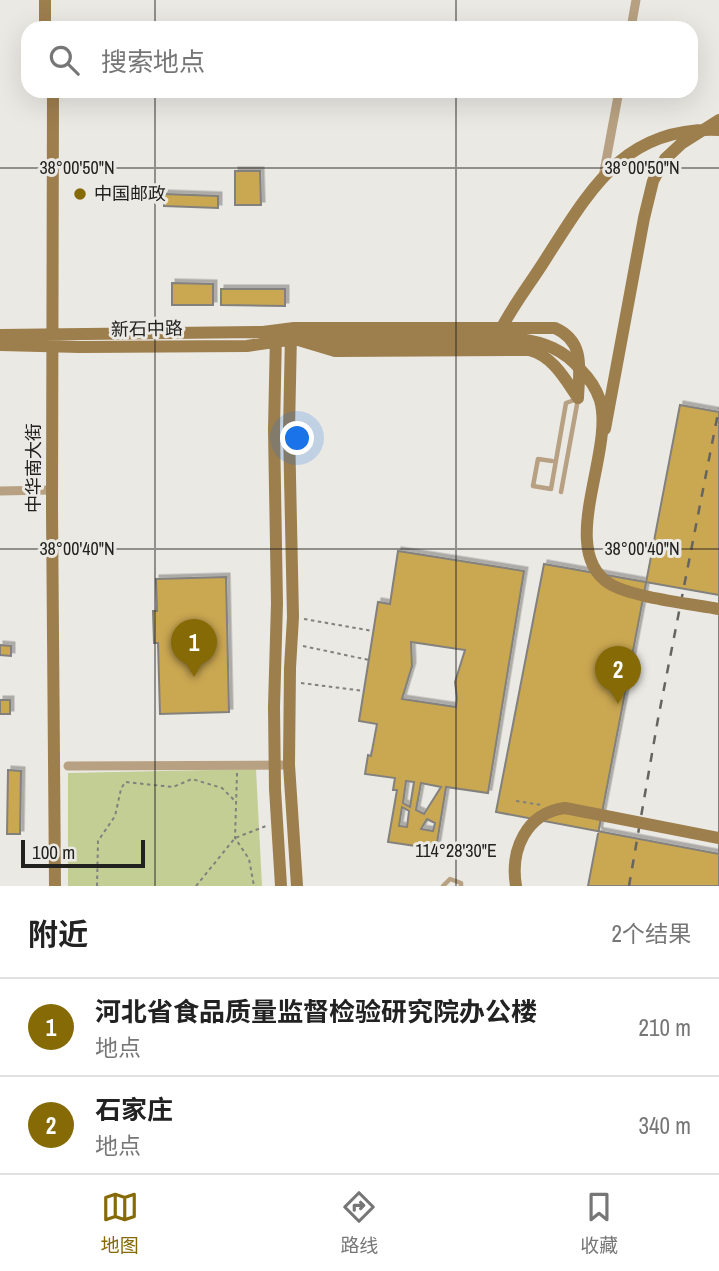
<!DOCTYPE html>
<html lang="zh">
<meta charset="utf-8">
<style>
:root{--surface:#fff;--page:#f2f2f2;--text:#222;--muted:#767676;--line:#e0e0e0;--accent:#856a05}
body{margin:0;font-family:"Archivo Narrow","Noto Sans SC",sans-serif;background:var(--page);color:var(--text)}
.scale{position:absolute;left:21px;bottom:18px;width:124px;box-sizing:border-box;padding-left:7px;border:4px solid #21211f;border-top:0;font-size:19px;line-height:24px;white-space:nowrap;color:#21211f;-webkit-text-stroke:5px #ebe9e4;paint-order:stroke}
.you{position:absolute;left:298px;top:439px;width:24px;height:24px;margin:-18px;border:5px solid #fff;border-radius:50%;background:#1a73e8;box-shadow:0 0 0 10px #1a73e833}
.badge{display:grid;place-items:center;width:46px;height:46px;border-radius:50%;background:var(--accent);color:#fff;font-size:23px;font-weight:700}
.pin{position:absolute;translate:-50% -58px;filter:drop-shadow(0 2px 4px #0008)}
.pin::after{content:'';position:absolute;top:37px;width:24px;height:21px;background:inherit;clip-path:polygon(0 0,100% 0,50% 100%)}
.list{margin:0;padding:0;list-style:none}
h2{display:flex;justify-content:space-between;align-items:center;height:91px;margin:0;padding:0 28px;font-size:30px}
h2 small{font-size:23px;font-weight:400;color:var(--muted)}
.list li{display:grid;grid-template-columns:46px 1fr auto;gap:21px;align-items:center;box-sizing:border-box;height:98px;padding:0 28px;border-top:2px solid var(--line)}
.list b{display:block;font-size:26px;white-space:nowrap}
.list p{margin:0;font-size:23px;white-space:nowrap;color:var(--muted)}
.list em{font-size:23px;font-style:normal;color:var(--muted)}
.icon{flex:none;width:38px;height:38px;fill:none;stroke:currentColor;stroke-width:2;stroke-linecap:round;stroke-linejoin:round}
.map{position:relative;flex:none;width:719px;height:886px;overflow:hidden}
.search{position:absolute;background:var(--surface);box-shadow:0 7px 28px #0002;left:21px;right:21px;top:21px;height:77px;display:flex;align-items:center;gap:18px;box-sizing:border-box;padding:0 24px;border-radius:21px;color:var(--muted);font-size:26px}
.sheet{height:287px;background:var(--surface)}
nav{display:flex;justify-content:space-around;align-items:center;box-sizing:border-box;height:98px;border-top:2px solid var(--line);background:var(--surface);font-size:19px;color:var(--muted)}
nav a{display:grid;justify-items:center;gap:4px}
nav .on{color:var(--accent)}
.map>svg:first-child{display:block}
.green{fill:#c3ce94}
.building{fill:#caa751;stroke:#83817d;stroke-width:2;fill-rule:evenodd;filter:url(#shadow)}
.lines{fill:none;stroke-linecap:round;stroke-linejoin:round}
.path{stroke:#82817d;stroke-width:2;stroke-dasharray:3.5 3.5;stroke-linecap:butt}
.lane{stroke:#b7a182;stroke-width:4.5}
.street{stroke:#b7a182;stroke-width:9}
.secondary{stroke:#9d7e4d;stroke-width:12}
.rail{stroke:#656461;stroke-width:2.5;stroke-dasharray:9 9;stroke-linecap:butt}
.secondary-bridge{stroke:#9d7e4d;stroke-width:12}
.ticks{fill:none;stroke:#21211f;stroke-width:2;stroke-opacity:0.45}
.poi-dot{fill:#856a05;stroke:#ebe9e4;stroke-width:2.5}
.labels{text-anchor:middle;stroke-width:6;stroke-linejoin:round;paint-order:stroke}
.poi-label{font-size:18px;fill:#21211f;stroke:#ebe9e4;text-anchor:start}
.street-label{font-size:18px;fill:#21211f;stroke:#ebe9e4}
.ticks-label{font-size:18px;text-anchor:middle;fill:#21211f;stroke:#ebe9e4;stroke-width:6;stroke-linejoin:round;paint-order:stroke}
</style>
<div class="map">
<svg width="719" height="886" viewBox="0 0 719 886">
<defs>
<filter id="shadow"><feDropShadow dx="3.5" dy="-3.5" stdDeviation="0" flood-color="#0004"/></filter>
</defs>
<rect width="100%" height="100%" fill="#ebe9e4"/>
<path class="green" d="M256 769 262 886H68V773Z"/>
<path class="building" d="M235 171H260L261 205H235Z
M164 194 218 196V208L164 206Z
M172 283 213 284V305H172Z
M221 289H285V306L221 305Z
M680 405 719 412V886H588Z
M398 551 524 571 488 793 446 787 436 849 388 842 397 790H393L395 778 365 774 368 755 371 756 377 724 359 721 378 602 390 604ZM411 642 465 650 455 682 457 698 456 707 402 699 412 666ZM406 781 414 782 410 807 403 803ZM421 783 441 787 424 814 416 810ZM402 807 409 811 407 827 399 826ZM427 819 435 823 433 831 421 829Z
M544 564 719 595V854L496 812Z
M226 577 229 712 160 714 158 643H154L153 611H157L156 579Z
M0 645 11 646V656L0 655Z
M0 700H10V714H0Z
M8 770 21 771 20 834H7Z"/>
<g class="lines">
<path class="path" d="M304 619 373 631
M303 646 369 660
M301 683 364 691
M237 773 235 838 249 859 254 886
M516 801 542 805
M97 886 98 841 115 816 121 789 125 782 173 787 192 779 222 788 236 802
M196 886 235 838 266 826"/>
<path class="lane" d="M552 461 538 459 533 486 551 489 566 403 577 399
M561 492 578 399
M443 886 450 879 461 883V886"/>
<path class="street" d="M631 28 636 0
M603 177 619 91
M0 491 52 490
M68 766 289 765"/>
<path class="secondary" d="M45 0V28
M53 91 52 509 55 886
M499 333C511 308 530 284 545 260 590 190 624 126 719 130
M276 334 274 430 277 603 274 707 275 789 281 886
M291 334 289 430 293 617 290 668 289 765 297 886
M0 335 263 332 294 328H555C586 342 579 370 578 398
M0 345 80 347 247 346 295 339 335 351 529 350C553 356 565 379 578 398
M605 429 644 218 653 181 665 159 681 144 719 120
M516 886C510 850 526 813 565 808"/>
<path class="rail" d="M629 886 658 719 719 408"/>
<path class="secondary-bridge" d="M295 339H519C544 342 564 350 580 369 589 378 596 388 600 400 615 452 556 550 610 584 631 597 692 604 719 609
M565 808 719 838"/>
</g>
<path class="ticks" d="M155 0V28M456 0V28M155 91V886M456 91V886M0 168H719M0 549H719"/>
<circle class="poi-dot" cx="80" cy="194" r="7"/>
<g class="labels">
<g class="poi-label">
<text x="94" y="200">中国邮政</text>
</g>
<g class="street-label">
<text transform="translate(147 329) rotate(-1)" y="6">新石中路</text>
<text transform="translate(34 468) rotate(-90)" y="6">中华南大街</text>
</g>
</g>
<g class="ticks-label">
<text x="77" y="174">38°00'50"N</text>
<text x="642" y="174">38°00'50"N</text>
<text x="77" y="555">38°00'40"N</text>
<text x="642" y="555">38°00'40"N</text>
<text x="456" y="857">114°28'30"E</text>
</g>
</svg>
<div class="scale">100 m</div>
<div class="you"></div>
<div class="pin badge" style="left:194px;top:677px">1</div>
<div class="pin badge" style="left:618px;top:704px">2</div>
<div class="search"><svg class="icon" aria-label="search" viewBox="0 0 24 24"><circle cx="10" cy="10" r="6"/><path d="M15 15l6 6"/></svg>搜索地点</div>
</div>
<section class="sheet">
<h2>附近<small>2个结果</small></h2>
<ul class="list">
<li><span class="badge">1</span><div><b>河北省食品质量监督检验研究院办公楼</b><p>地点</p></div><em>210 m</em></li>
<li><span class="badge">2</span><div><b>石家庄</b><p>地点</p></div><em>340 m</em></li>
</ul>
</section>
<nav>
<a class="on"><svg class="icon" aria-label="map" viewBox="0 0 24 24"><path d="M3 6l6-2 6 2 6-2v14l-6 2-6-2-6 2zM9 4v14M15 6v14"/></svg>地图</a>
<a><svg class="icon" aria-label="directions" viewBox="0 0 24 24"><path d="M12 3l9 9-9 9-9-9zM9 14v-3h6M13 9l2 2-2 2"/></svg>路线</a>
<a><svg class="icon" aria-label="saved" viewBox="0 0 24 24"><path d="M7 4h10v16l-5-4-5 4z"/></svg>收藏</a>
</nav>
